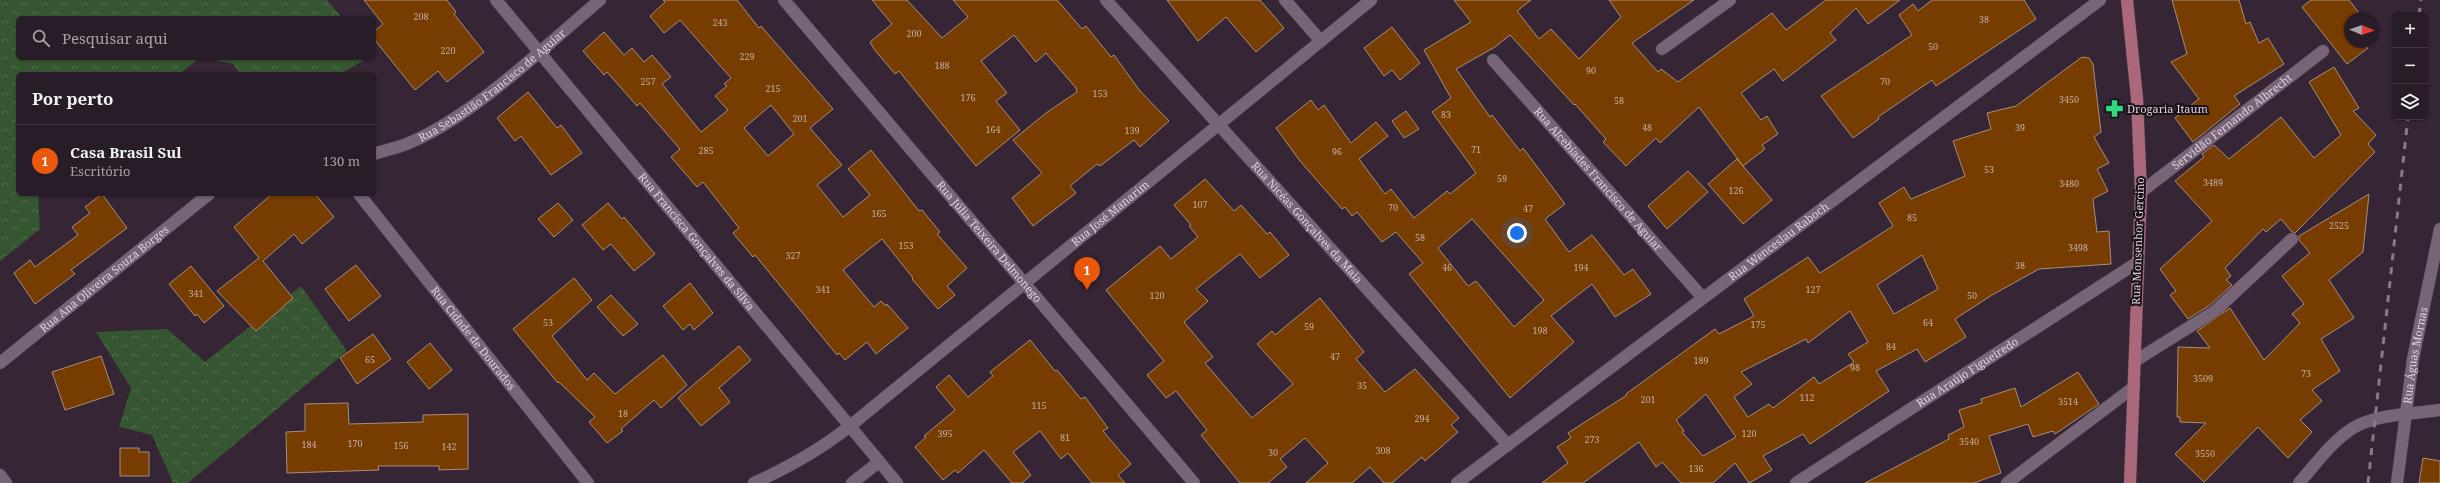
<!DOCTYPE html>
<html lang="pt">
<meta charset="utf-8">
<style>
:root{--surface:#281c28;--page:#342934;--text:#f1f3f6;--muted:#a5a1a8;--line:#443a45;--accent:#ea580c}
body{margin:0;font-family:"Noto Serif",serif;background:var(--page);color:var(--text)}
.controls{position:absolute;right:12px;top:12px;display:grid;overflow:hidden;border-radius:6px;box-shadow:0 1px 3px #0004}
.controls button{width:36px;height:36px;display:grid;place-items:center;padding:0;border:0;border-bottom:1px solid var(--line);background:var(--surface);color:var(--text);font:20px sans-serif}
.compass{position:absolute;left:2344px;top:12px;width:36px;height:36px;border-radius:50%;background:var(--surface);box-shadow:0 1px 3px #0004;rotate:92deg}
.you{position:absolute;left:1517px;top:233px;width:14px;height:14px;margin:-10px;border:3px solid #fff;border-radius:50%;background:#1a73e8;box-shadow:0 0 0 6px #1a73e833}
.badge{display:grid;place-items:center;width:26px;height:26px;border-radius:50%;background:var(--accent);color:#fff;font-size:13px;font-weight:700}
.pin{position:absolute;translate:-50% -33px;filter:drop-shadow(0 1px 2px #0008)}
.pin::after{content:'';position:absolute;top:21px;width:14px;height:12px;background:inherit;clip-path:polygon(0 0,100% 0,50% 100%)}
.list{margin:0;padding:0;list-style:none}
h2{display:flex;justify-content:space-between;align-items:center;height:52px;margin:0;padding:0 16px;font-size:17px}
h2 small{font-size:13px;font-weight:400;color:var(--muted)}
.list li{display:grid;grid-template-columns:26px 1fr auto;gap:12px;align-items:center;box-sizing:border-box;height:72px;padding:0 16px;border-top:1px solid var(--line)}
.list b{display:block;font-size:15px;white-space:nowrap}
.list p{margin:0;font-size:13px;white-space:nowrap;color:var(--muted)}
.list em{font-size:13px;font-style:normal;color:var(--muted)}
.icon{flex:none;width:22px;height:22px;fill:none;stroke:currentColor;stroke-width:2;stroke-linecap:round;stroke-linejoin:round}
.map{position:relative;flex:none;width:2440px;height:483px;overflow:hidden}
.search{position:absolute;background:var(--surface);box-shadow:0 1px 3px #0004;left:16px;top:16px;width:360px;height:44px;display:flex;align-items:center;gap:10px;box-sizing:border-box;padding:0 14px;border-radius:6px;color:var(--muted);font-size:15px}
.panel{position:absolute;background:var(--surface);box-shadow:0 1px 3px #0004;left:16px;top:72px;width:360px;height:124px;border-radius:6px}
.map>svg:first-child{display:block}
.forest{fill:url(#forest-crowns)}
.building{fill:#763c00;stroke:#a78f7e;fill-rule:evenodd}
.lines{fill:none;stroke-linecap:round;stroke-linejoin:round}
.minor-casing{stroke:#4f414f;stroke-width:13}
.major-casing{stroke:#4f414f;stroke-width:13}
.minor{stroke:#776477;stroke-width:12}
.major{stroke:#ab687b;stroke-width:12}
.rail{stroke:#887a88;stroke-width:3;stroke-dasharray:7 7;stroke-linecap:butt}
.labels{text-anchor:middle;stroke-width:4;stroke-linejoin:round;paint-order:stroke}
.number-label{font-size:9px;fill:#c5aea7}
.street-label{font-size:11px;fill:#dfd4df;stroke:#181118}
.poi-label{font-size:11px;fill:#dfd4df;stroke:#181118;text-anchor:start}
</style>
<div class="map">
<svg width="2440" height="483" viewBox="0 0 2440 483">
<defs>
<pattern id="forest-crowns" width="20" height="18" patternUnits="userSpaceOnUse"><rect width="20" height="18" fill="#365631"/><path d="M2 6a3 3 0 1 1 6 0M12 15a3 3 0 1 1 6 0" fill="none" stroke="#536d4e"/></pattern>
</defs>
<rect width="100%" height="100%" fill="#352535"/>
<path class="forest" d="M0 0H327L342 18H18V58H200L179 74H18V194H38L40 229 0 261Z
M206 58H368L340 74H240L233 64Z
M301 286 347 351 188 483H173L152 435 119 427 131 388 96 332 167 329 205 362Z"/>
<path class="building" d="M364 0H447L456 12 454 14 484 52 447 82 438 71 415 90 374 39V32L383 24Z
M663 0H737L759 28 761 26 833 109 810 128 842 165 817 185 843 217 870 195 848 169 871 150 919 211 922 210 940 232 937 234 967 268 947 286 955 295 938 309 912 279 913 278 882 239 843 270 874 307 881 301 886 306 887 304 908 328 876 354 867 342 845 360 839 353 837 355 755 255 753 257 733 233 739 228 703 182 697 187 671 157 680 149 640 103 637 106 607 72 604 75 583 51 604 32 624 55 632 48 644 62 652 55 671 77 662 84 701 132 728 110 715 96 727 86 724 84 731 78 680 20 664 33 650 16 665 2ZM771 105 794 134 768 156 744 128Z
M872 0H907L942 38 968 17 953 0H1057L1082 29 1086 26 1111 57 1114 55 1140 91 1169 121 1140 147 1134 140 1100 166 1097 164 1070 186 1076 193 1033 226 1012 198 1042 173 1013 140 1046 113 1077 92 1076 88 1046 53 1036 62 1014 35 981 61 1007 93 996 101 1020 130 976 166 899 71 895 74 874 49 870 42 892 24Z
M1167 0H1260L1284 28 1256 52 1226 17 1198 41Z
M1454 0H1531L1517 11 1539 39 1551 29 1579 59 1621 17 1609 0H1694L1632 43 1658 72 1661 69 1678 82 1772 13 1786 30 1826 0H1900L1868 24 1856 8 1830 33 1836 40 1783 81 1774 69 1741 93 1761 120 1767 116 1778 134 1762 145 1765 149 1743 166 1699 107 1660 143 1656 138 1626 166 1603 142 1606 139 1575 104 1574 105 1510 35 1495 47 1456 69 1490 117 1492 115 1520 151 1523 148 1565 204 1545 219 1569 252 1592 235 1624 275 1633 269 1651 294 1615 317 1592 284 1551 316 1574 342 1510 398 1409 274 1423 263 1396 232 1382 242 1357 212 1352 216 1345 207 1342 209 1300 161 1276 128 1311 100 1318 110 1324 105 1351 143 1376 122 1388 136 1359 159 1385 194 1391 189 1414 218 1447 191 1450 194 1476 173 1432 112 1451 98 1424 50 1471 22ZM1472 219 1544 300 1514 327 1476 281 1468 286 1438 248Z
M1932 0H2024L2036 19 1936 86 1932 80 1878 117 1879 119 1853 138 1821 96 1912 35 1899 15 1913 4 1918 11Z
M2172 0H2239L2246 24 2250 22 2259 43 2268 38 2284 64 2234 96 2240 104 2193 142 2175 118 2199 99 2171 62 2187 54Z
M2311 0H2349L2363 18H2350V42H2364L2368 48 2347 64 2302 7Z
M1392 27 1420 63 1400 80 1392 70 1384 76 1364 48Z
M2082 57 2089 58 2093 64 2101 132 2094 137 2109 163 2097 169 2108 191 2093 199 2097 232 2109 231 2111 264 2039 269 1992 295 1955 319 1966 337 1925 362 1917 349 1876 371 1889 391 1810 444 1803 434 1763 456 1772 470 1749 483 1735 463 1713 483H1681L1662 462 1656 467 1639 442 1583 483H1542L1568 463 1557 447 1571 438 1568 433 1627 395 1626 394 1715 329 1719 334 1754 316 1744 299 1808 257 1820 273 1893 226 1879 203 1904 187 1911 199 1965 176 1953 141 1991 129 1987 113 2016 106ZM1922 255 1938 289 1894 314 1877 285ZM1850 311 1868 342 1848 354 1854 362 1819 384 1814 377 1773 408 1769 404 1748 417 1734 397 1752 384 1741 372 1806 339 1808 343ZM1706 394 1736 437 1703 456 1682 432 1684 431 1676 420Z
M2334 67 2359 108 2353 111 2376 135 2368 144 2375 152 2295 233 2292 232 2281 219 2266 232 2263 229 2225 268 2231 276 2226 280 2232 285 2210 305 2188 319 2170 295 2176 291 2160 269 2212 221 2175 181 2204 157 2202 154 2214 145 2229 159 2281 117 2314 158 2341 135 2309 82Z
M528 92 557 128 561 125 582 153 551 175 521 136 515 141 497 118Z
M1406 111 1419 129 1404 138 1392 121Z
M1737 159 1772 200 1743 224 1708 184Z
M1688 171 1708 192 1667 229 1648 206Z
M1205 179 1234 211 1241 205 1267 234 1270 232 1289 255 1260 278 1240 254 1196 289 1208 301 1184 322 1213 357 1205 363 1252 418 1293 384 1257 344 1272 331 1275 335 1320 298 1364 352 1356 359 1385 392 1415 369 1459 418 1451 425 1458 432 1425 461 1422 457 1392 483H1384L1370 467 1352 483H1306L1328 463 1305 438 1280 459 1287 467 1268 483H1240L1201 435 1207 430 1176 391 1166 398 1147 375 1164 361 1106 290 1160 246 1171 259 1198 237 1189 226 1191 225 1174 205Z
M102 194 127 228 71 270 75 274 35 304 14 273 30 260 35 267 78 235 72 227 90 213 85 207Z
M272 194H315L334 217 302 244 294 234 263 261 293 298 256 331 217 291 259 258 234 227Z
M2369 194 2363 252 2329 280 2354 318 2321 339 2340 371 2312 390 2322 401 2300 420 2312 432 2288 458 2258 427 2204 482 2175 454 2206 423 2180 422V417H2177L2178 347 2210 348 2197 331 2230 308 2264 360 2300 323 2292 314 2304 304 2282 276 2310 253 2299 240V236Z
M558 203 573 220 554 237 538 219Z
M608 203 622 219 624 217 655 254 634 271 611 244 603 250 582 225Z
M356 265 381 296 349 321 325 289Z
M191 266 224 306 204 323 197 314 195 316 169 284Z
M574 278 592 300 552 336 587 380 594 373 615 394 663 355 687 385 661 408 654 400 621 429 623 431 607 443 589 422 595 417 559 382 558 383 513 329Z
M690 283 713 313 694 330 690 324 683 330 663 306Z
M611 295 638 324 623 336 597 307Z
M373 334 391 359 357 384 340 358Z
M1030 340 1055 371 1057 370 1081 399 1085 397 1108 428 1103 431 1131 464 1118 475 1125 483H1092L1068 453 1061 459 1040 431 1013 452 1031 475 1022 483H1012L984 450 958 473 955 470 943 480 915 447 926 437 924 436 955 410 936 387 949 375 968 397 993 376 990 372Z
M430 343 452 370 429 389 407 362Z
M739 346 751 360 719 388 730 402 701 426 678 398Z
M101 356 114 394 65 410 52 372Z
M2078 372 2099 404 2055 434 2053 431 2033 437 2028 424 1989 436 2001 473 1974 483H1865L1949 439 1948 435 1964 427 1959 410 1982 403 1981 399 2015 388 2021 407Z
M348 403 349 424 423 422V415L468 414V469L439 470V466H378L379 470 287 473 286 432 305 431V404Z
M120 448H139V452H149V476H120Z
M2423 458 2440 461V483H2419Z"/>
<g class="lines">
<defs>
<g id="minor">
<path id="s1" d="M496 0 897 483"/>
<path id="s2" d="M784 0 1194 483"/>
<path id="s3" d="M1106 0 1508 445"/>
<path d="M1285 0 1321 41"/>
<path d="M1662 49 1730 0"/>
<path id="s4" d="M1493 60 1703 298"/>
<path id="s5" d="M374 154C385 150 398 148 409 143 475 115 545 46 600 0"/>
<path id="s6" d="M2141 192 2323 51"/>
<path id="s7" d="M359 194 588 483"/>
<path d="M2135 361 2215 311 2292 239"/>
<path id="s8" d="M0 363 209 194"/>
<path d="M0 475 6 483"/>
<path id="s9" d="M754 483C789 467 820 450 850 426L1371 0"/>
<path d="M852 483 879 462"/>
<path id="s10" d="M1457 483 2100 0"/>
<path id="s11" d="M1796 483 2138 262"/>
<path d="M2007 483 2134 387"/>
<path d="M2299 483C2315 465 2332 441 2353 428 2376 414 2413 414 2440 410"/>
<path id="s12" d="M2397 483 2413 359 2440 229"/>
</g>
<path id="major" d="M2127 0 2137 98 2141 192 2130 483"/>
</defs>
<use href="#minor" class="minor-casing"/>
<use href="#major" class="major-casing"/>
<use href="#minor" class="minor"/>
<use href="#major" class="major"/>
<path class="rail" d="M2419 15 2421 0
M2368 483 2408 117"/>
</g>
<defs>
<symbol id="pharmacy-bare" viewBox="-9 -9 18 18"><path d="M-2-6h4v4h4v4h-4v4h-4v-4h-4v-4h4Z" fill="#30d883" stroke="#181118" stroke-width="2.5" paint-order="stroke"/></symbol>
</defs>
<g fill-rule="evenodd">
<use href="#pharmacy-bare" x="2102" y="96" width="25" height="25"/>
</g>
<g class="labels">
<g class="number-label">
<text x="421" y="20">208</text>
<text x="1984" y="23">38</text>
<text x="720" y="26">243</text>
<text x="914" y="37">200</text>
<text x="1933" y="50">50</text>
<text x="448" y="54">220</text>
<text x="747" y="60">229</text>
<text x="942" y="69">188</text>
<text x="1591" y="74">90</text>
<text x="648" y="85">257</text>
<text x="1885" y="85">70</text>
<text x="773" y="92">215</text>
<text x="1100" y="97">153</text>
<text x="968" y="101">176</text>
<text x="2069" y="103">3450</text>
<text x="1619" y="104">58</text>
<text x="1446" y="118">83</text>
<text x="800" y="122">201</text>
<text x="1647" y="131">48</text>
<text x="2020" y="131">39</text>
<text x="993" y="133">164</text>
<text x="1132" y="134">139</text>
<text x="1476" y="153">71</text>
<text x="706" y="154">285</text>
<text x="1337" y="155">96</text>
<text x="1989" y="173">53</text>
<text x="1502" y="182">59</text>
<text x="2213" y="186">3489</text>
<text x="2069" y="187">3480</text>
<text x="1736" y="194">126</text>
<text x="1200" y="208">107</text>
<text x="1393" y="211">70</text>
<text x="1528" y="212">47</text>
<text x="879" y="217">165</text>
<text x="1912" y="221">85</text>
<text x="2339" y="229">2525</text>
<text x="1420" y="241">58</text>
<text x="906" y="249">153</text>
<text x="2078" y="251">3498</text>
<text x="793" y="259">327</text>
<text x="2020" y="269">38</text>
<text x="1447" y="271">46</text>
<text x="1581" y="271">194</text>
<text x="823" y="293">341</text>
<text x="1813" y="293">127</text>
<text x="196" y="297">341</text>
<text x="1157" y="299">120</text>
<text x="1972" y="299">50</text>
<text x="548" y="326">53</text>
<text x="1928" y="326">64</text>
<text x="1758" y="328">175</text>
<text x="1309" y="330">59</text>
<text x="1540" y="334">198</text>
<text x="1891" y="350">84</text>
<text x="1335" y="360">47</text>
<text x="370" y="363">65</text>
<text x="1701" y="364">189</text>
<text x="1855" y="371">98</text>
<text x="2306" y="377">73</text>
<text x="2203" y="382">3509</text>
<text x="1362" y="389">35</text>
<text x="1807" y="401">112</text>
<text x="1648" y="403">201</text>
<text x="2068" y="405">3514</text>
<text x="1039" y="409">115</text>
<text x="623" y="417">18</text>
<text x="1422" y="422">294</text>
<text x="945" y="437">395</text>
<text x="1749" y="437">120</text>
<text x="1065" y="441">81</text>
<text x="1592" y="443">273</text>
<text x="1969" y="445">3540</text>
<text x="355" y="447">170</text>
<text x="309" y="448">184</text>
<text x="401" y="449">156</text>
<text x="449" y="450">142</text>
<text x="1383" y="454">308</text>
<text x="1273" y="456">30</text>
<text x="2205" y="457">3550</text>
<text x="1696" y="472">136</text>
</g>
<g class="street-label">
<text dy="4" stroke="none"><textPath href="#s5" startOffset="138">Rua Sebastião Francisco de Aguiar</textPath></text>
<text dy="4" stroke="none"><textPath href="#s6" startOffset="115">Servidão Fernando Albrecht</textPath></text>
<text dy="4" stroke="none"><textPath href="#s4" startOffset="159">Rua Alcebíades Francisco de Aguiar</textPath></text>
<text dy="4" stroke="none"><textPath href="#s9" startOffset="448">Rua José Manarim</textPath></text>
<text dy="4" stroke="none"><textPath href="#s3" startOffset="300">Rua Nicéas Gonçalves da Maia</textPath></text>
<text dy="4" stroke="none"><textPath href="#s1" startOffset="314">Rua Francisca Gonçalves da Silva</textPath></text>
<text transform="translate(2138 241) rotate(-88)" y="4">Rua Monsenhor Gercino</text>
<text dy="4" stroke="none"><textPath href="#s2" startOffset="317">Rua Júlia Teixeira Delmonego</textPath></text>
<text dy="4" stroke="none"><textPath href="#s10" startOffset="402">Rua Wenceslau Raboch</textPath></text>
<text dy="4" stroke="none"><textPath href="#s8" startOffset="134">Rua Ana Oliveira Souza Borges</textPath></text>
<text dy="4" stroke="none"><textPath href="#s7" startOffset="184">Rua Cidade de Dourados</textPath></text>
<text dy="4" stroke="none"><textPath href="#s12" startOffset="129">Rua Águas Mornas</textPath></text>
<text dy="4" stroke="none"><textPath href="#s11" startOffset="204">Rua Araújo Figueiredo</textPath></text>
</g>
<g class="poi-label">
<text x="2127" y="113">Drogaria Itaum</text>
</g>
</g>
</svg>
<div class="controls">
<button>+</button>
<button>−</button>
<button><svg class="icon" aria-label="layers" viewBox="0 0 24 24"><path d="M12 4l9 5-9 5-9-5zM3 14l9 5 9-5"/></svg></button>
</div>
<svg class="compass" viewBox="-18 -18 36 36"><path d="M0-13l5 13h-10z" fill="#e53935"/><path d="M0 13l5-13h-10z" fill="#a5a1a8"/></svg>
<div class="you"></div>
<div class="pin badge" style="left:1087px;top:290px">1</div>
<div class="search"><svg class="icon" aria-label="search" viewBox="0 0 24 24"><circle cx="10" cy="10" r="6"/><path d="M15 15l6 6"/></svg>Pesquisar aqui</div>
<section class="panel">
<h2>Por perto<small></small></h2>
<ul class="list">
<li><span class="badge">1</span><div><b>Casa Brasil Sul</b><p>Escritório</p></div><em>130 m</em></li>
</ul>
</section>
</div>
